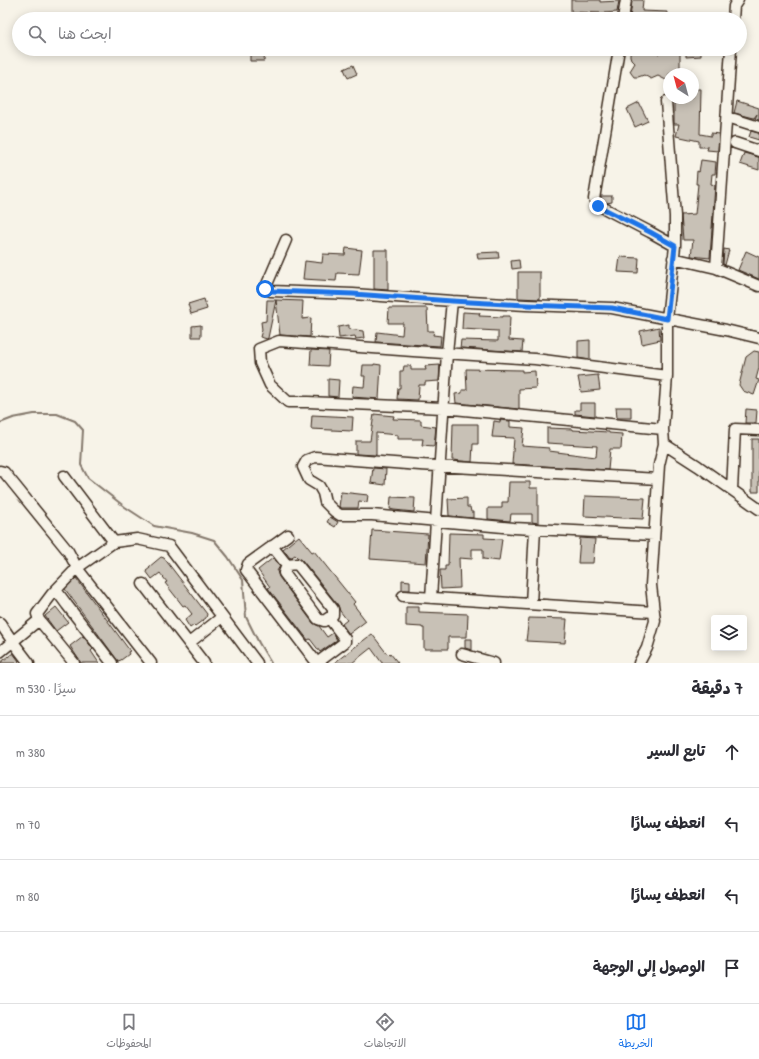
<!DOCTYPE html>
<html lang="ar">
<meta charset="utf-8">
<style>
:root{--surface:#fff;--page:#f2f2f3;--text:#2b2b33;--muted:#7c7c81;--line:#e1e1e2;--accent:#1a73e8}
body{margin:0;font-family:"Patrick Hand","Playpen Sans Arabic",sans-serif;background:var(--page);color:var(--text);direction:rtl}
.controls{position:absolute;right:12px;bottom:12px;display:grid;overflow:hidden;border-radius:4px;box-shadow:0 2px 10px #0003}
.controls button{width:36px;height:36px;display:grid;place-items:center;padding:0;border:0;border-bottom:1px solid var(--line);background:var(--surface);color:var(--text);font:20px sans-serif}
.compass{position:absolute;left:663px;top:68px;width:36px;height:36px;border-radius:50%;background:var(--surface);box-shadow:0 2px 10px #0003;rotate:324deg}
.stop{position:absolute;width:12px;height:12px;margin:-9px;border:3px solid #1a73e8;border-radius:50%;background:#fff}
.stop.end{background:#1a73e8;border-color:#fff;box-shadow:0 1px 4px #0008}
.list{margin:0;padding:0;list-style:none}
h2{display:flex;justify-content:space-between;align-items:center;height:52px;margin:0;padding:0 16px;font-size:17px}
h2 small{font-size:13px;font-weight:400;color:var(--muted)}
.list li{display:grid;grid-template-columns:26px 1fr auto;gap:12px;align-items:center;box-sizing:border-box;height:72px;padding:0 16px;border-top:1px solid var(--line)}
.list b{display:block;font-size:15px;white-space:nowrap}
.list em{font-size:13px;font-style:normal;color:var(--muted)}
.icon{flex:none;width:22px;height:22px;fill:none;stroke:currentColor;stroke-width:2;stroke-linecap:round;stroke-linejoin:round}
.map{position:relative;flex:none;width:759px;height:663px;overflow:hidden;direction:ltr}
.search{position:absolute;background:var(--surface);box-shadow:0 2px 10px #0003;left:12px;right:12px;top:12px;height:44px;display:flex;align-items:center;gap:10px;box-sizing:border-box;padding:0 14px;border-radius:22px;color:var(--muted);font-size:15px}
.sheet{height:340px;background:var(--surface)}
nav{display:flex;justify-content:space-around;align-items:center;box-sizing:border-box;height:56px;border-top:1px solid var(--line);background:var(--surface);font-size:11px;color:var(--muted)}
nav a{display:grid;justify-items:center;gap:2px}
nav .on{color:var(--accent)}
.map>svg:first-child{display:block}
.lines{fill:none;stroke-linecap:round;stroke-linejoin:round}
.stream{stroke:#84786c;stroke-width:2}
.building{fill:#c8c1b6;stroke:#3b2a1e}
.minor-casing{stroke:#3b2a1e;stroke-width:13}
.minor{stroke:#f7f3e8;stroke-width:10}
.route{stroke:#1a73e8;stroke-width:5}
</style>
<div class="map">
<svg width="759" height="663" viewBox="0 0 759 663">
<rect width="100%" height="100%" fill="#f7f3e8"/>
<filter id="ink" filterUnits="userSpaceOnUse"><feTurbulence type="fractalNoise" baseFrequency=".025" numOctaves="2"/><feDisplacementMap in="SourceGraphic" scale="8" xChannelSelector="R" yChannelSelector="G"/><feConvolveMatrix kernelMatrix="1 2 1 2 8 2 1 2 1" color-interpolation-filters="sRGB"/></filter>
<g filter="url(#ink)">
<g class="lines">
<path class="stream" d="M0 423 13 418 34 414H57L75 421 83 430 81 465 88 478 125 507 154 526 192 533 214 540 228 557 243 580 246 617 259 643 271 663"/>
</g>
<path class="building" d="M571 0H600V2L619 1 617 12 604 13 571 12Z
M632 0H643L642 11 667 12V19H630Z
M250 49H265L264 61H250Z
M633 49H641L644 53 648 50H654L658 54 667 51 671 53H680V72H672V74H669V79L666 80 658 76 651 79 644 75 638 77H634L631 73 630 71 635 63 631 59 630 56V54Z
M686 49H701V56L686 57Z
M353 65 357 74 348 78 344 69Z
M693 89H701L700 134 711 136V133L719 134 718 151 707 150 708 147H699V141L676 136 679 124H674V98H693Z
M737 101 759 108V120L755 119 757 114 754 118 734 113Z
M639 103 648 121 635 127 627 109Z
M751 131 759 133V140L749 137Z
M744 153 759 157V170L740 164Z
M701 160 716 162 715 174H712L711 184 715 185 710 258 691 256 693 240H683L681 215 695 214 698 184H696L697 171 699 172Z
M601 196H612V202L607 203 602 200 601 198Z
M346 248 362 250 359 274 337 273 336 281 303 279 305 261 322 263 323 254 345 255Z
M724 249 729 250 725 265 723 264Z
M374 250H388V290L374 289Z
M746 251 759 257V279L738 270Z
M498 252 499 258 478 259 477 253Z
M620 257 639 258 638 273 618 272Z
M519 260 520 268 512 269 511 261Z
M518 272H540V299L518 298Z
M204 299 207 309 191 314 188 304Z
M267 300H276L268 338 267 339 260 337 262 330 261 322 266 321Z
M276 300 303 301 302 319 311 318 310 337 280 335Z
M389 308H427L428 331H434L433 335 441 336 440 346 376 342 377 332 402 335 403 323H388Z
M463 312 480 313 479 316 503 317V316H510L509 340 523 341 522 352 460 348 461 340 498 341V331L462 329Z
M201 325V337H192V326Z
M349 325V329L363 331 364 338 356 339 355 336 339 338 338 327Z
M659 327 660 340 642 344 640 331Z
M590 340V360L578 358V341Z
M311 350 329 351 328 366 310 365Z
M754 351 759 352V368L756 379 759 380 754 395 743 391 739 385 746 357Z
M374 364 381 365 379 399 352 397 353 386 364 387 365 376H362L363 365H374Z
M440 365 439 381 425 382V385H419L418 400 397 399 398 388H400V371H403L404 366H411V370H426L425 366Z
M466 369 522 370V372L535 371 536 388 519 389V409L456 403 455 394 462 393V390H467Z
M598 375 600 390 581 392 578 377Z
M328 379 339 380 338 397 328 396Z
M580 403H595V416L575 414V410H580Z
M616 407H631V418H617Z
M746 409 757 410 756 423H745Z
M374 414 394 416 393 419 421 420V425L436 427 434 446 422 445 423 439H398V435L376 433V455L356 454V441H370Z
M312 415 353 417 352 431 311 429Z
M500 420 510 421V427L524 428 522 446 549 448V451L596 457 597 446 547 443V428L573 429V430L609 432V433L622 434 621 449H610L608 470 512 464 514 438 492 437 494 421 500 422Z
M453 424H478V444H473L472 462 452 460Z
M752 439H759V492H752Z
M373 468 386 469 385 485 371 483Z
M509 482H530V488H538V523L532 522V514H511L510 521 488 519V508H502V502H508Z
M341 492 368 495 367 502 359 501 358 508H342L339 507Z
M585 496 645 498 643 519 584 516Z
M391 497 415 498 414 512 394 510 390 509Z
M467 498V507H470L471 512H473V518L449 516 448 499Z
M330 517 338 522 335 527 327 522Z
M372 530 428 534 426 563 370 559Z
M449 533 484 534V538L502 539 499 561 483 559V549H472V559L459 558 460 588 441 589 440 570H445V566H448Z
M299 536 312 552 314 551 355 602 353 604 366 621 349 634 342 624 347 620 340 611 338 605 302 560 298 558 295 555 290 558 283 549Z
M580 538 595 539 593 563H578Z
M161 557 164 558 207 614 206 618 195 626 194 625 190 628 185 620 192 614 185 605 183 606 165 583 167 582 160 573 152 579 146 571 150 568 149 567Z
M273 558 280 566 277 571 279 577 313 623 319 626 327 637 333 633 337 640 320 652 310 639 308 640 268 588 270 587 258 570Z
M76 578 130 651 128 652 129 654 121 660 118 661 65 589Z
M402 580 410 581V590H402Z
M56 607 68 622 56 631 45 616Z
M406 607H419V612L468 614 467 637H448V649H424V628H422V627L406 626Z
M529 618 567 619 565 643 526 641Z
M372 634 388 655 390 653 398 663H382L371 648 352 663H334Z
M83 636 93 649 91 651 99 663H81L70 646Z
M465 639H472V650L465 648Z
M13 653 19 661 17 663H0Z"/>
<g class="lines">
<defs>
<path id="minor" d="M623 19 626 0
M733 19 734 6 738 0
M619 49 594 199 598 205 650 232 675 246
M734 119 759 127
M735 143 759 151
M286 240 265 289 271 291 353 294 452 301 526 305 612 308 726 330 759 338
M673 258 716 268 759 286
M716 268 731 49
M663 429 443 408 308 402H288L270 385 260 363 259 349 279 341 413 351 535 359 667 376
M664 444 698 466 759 509
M0 471 4 472 68 551 77 568 151 663
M64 476 114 542
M732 490 735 429 759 430
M288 535 248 564 246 570 317 663
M654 535 514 528 372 515H340L334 511 325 502 323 493 319 486 309 480 303 467 307 460 315 457 420 465 658 479
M272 546 287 565 284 573 318 619 324 621 333 615V609L297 564 287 565
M143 584 204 663
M56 590 67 605 112 663
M403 596 654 612
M431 598 447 353 452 301
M531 604 535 529
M0 623 13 642 29 663
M189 643 222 617
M0 652 39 620
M462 654 494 663
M74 663 39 620 37 614 52 594 77 568 114 542 137 539 169 546 257 663
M317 663 345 642V639L329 618
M639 663 647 648 655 621 651 585 659 465 664 444 663 429 667 376V319L675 246V216L666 102"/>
</defs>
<use href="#minor" class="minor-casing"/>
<use href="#minor" class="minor"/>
</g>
</g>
<g class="lines" filter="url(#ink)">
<path class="route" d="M265 289 271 291 353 294 452 301 526 305 612 308 667 319 675 246 650 232 598 206"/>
</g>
</svg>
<div class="controls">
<button><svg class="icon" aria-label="layers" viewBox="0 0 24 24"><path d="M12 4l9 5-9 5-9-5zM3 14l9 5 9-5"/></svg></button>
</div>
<svg class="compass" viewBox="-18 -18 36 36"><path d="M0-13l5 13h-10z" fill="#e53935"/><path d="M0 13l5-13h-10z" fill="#7c7c81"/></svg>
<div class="stop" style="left:265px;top:289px"></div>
<div class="stop end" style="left:598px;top:206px"></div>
<div class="search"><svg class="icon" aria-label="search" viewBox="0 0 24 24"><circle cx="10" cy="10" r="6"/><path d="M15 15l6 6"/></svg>ابحث هنا</div>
</div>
<section class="sheet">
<h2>7 دقيقة<small>سيرًا · 530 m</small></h2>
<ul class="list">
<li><svg class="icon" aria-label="ahead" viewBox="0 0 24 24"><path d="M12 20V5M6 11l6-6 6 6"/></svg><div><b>تابع السير</b></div><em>380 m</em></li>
<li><svg class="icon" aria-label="left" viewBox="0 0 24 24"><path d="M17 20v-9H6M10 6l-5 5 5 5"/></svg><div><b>انعطف يسارًا</b></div><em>70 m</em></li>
<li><svg class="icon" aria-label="left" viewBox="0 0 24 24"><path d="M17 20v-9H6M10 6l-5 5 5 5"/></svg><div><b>انعطف يسارًا</b></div><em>80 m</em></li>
<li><svg class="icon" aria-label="arrive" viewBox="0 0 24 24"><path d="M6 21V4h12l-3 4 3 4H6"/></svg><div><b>الوصول إلى الوجهة</b></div></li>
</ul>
</section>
<nav>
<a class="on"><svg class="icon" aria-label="map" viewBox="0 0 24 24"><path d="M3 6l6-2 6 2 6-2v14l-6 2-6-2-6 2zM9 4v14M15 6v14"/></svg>الخريطة</a>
<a><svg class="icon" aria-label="directions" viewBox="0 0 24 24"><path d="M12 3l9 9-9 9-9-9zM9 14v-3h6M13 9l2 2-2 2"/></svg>الاتجاهات</a>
<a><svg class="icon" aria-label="saved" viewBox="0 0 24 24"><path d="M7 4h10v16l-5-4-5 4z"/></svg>المحفوظات</a>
</nav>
